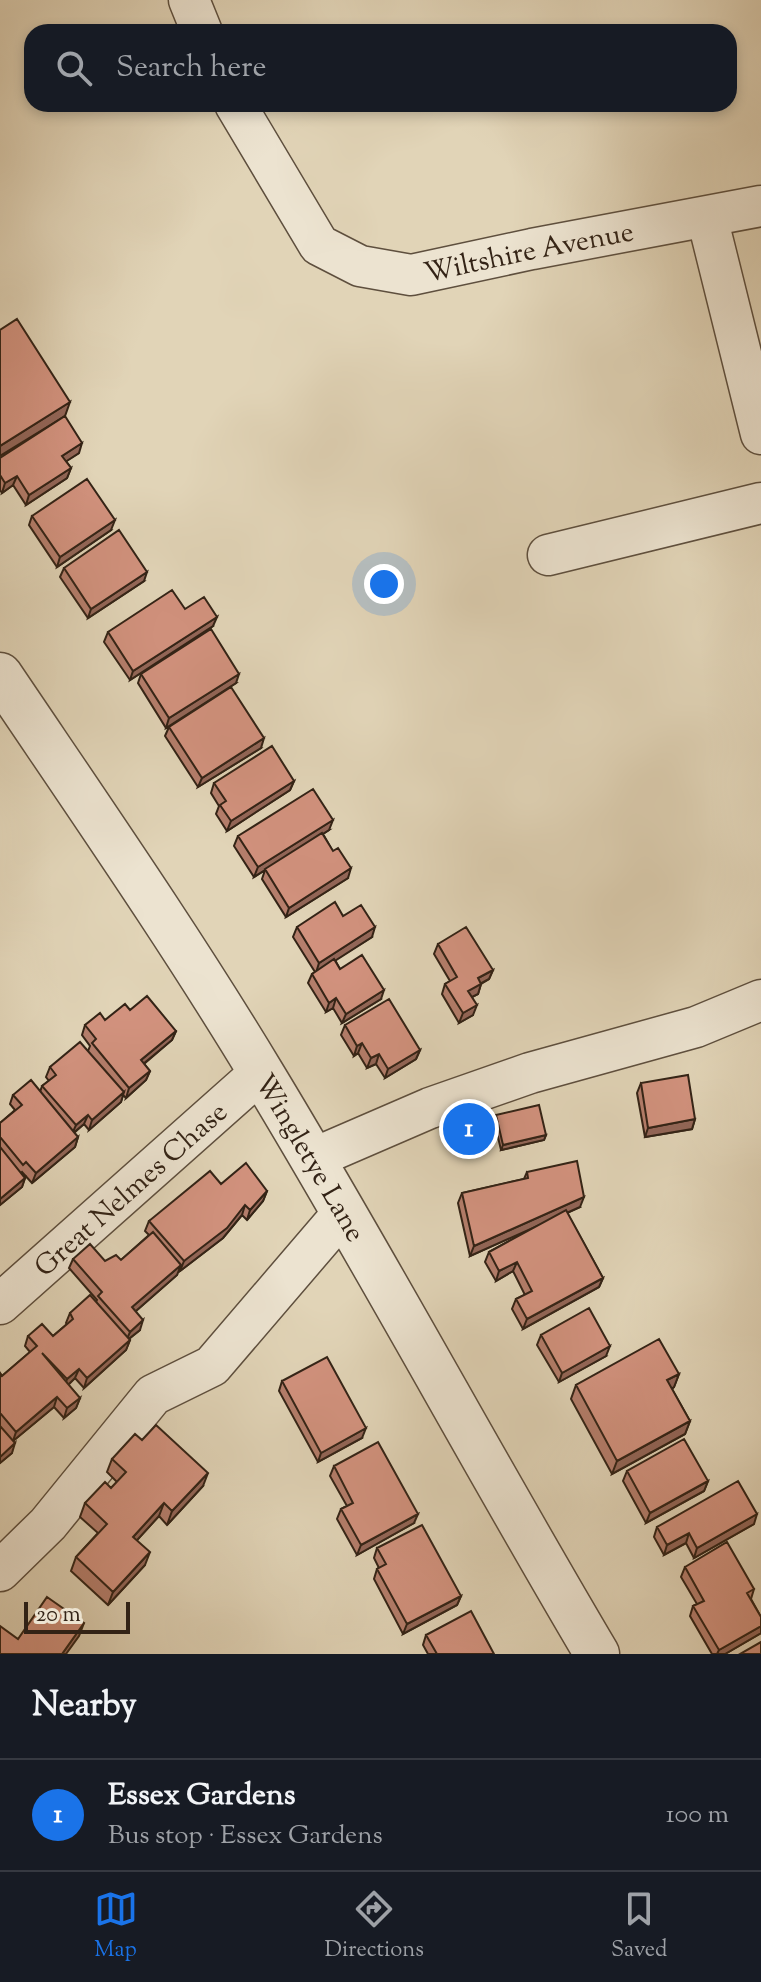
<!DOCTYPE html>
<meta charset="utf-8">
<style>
:root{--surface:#171b24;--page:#20242c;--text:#f1f3f6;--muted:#9ea1a6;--line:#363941;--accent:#1a73e8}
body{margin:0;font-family:"Sorts Mill Goudy",serif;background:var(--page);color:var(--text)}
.scale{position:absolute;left:24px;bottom:20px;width:106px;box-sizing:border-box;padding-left:8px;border:4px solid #332316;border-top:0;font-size:22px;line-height:28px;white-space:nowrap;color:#332316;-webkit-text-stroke:6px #ece3d0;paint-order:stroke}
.you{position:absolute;left:384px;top:584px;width:28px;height:28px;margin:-20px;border:6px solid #fff;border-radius:50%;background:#1a73e8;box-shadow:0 0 0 12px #1a73e833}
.badge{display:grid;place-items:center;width:52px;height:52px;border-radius:50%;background:var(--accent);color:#fff;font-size:26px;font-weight:700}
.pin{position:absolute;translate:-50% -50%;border:4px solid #fff;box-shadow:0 2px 8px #0006}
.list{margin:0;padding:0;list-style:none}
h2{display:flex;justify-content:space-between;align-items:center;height:104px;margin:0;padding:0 32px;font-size:34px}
h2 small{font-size:26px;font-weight:400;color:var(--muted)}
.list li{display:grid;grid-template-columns:52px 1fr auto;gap:24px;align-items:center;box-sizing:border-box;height:112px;padding:0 32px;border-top:2px solid var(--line)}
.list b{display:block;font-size:30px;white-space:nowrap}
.list p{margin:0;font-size:26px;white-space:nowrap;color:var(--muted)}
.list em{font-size:26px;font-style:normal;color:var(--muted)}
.icon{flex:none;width:44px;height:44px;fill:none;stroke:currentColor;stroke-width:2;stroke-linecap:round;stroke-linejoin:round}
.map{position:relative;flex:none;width:761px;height:1654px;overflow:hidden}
.search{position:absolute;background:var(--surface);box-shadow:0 4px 12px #0003;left:24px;right:24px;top:24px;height:88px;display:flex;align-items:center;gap:20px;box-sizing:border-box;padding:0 28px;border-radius:24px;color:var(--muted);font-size:30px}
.sheet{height:216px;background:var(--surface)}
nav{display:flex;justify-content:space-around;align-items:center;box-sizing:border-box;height:112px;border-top:2px solid var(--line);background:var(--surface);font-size:22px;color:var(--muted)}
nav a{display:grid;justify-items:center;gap:4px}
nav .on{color:var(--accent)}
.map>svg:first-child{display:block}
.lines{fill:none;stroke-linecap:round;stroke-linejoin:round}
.minor-casing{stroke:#5e4f3e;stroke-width:43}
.tertiary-casing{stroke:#5e4f3e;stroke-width:47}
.minor{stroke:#ece3d0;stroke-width:40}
.tertiary{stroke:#ece3d0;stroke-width:44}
.wall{fill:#b57e6c;stroke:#332316;stroke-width:2}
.shaded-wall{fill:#936658;stroke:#332316;stroke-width:2}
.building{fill:#d2927e;stroke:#332316;stroke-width:2}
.labels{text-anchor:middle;stroke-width:7;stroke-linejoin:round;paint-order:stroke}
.street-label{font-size:28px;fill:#332316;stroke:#ece3d0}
</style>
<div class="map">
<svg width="761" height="1654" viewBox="0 0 761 1654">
<rect width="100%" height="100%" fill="#e1d4b7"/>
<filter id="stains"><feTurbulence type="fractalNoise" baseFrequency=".0025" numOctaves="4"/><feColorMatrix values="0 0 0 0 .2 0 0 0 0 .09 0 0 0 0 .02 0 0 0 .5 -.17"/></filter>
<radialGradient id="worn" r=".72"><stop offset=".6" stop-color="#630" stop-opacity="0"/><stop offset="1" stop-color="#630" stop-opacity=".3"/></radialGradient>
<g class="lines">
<defs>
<g id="minor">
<path d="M189 0 202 32"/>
<path id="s1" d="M235 104 319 245 360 266 411 275 532 249 761 206"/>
<path d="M707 217 761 434"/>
<path d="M548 555 761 503"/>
<path d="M312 1159 430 1108 530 1073 696 1027 761 1000"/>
<path id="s2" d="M0 1304 261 1072"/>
<path d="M0 1571 48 1524 153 1395 212 1366 343 1213"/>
</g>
<g id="tertiary">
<path id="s3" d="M0 675C89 807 180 938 262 1074 378 1265 483 1462 597 1654"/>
</g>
</defs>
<use href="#minor" class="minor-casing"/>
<use href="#tertiary" class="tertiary-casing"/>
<use href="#minor" class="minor"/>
<use href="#tertiary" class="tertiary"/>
</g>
<path class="wall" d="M79 453 66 461 71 468 67 478 26 505 13 485 2 493 0 490V458Z
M32 516 111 530 57 567 29 525Z
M64 568 144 581 88 618 60 577Z
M185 609 213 626 130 680 104 642 108 632Z
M141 674 236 683 166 728 138 683Z
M169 727 261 748 198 787 165 736Z
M294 781 290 790 227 831 216 814 219 806 211 793 214 783Z
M329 830 323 834 348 878 286 917 262 879 265 870 254 877 234 846 238 836Z
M343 916 372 937 335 960 340 969 381 999 342 1023 333 1008 326 1012 308 983 312 974 315 972 293 937 297 927Z
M438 944 493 970 489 979 481 984 478 994 472 997 473 1015 459 1023 442 994 445 984 450 981 434 954Z
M130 1010 176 1031 172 1040 144 1064 150 1071 146 1080 126 1098 123 1095 121 1102 89 1130 84 1124 74 1133 78 1137 75 1147 32 1183 22 1172 21 1173 25 1178 22 1187 0 1205V1123L15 1110 10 1104 13 1095 40 1092 42 1086 49 1081 46 1077 50 1067 88 1051 90 1046 82 1035 85 1025 105 1020Z
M345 1025 420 1050 416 1059 385 1078 376 1064 367 1068 358 1053 354 1056 341 1035Z
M641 1083 695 1119 692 1129 645 1137 637 1093Z
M496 1115 546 1135 544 1140 501 1150 494 1120Z
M527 1172 580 1207 567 1213 603 1278 599 1287 523 1329 512 1309 516 1299 525 1295 513 1271 496 1281 485 1262 489 1252 538 1225 470 1256 458 1203 462 1193 524 1179Z
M221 1184 267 1191 263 1201 247 1220 242 1215 223 1238 180 1271 179 1269 177 1275 136 1311 140 1330 129 1339 130 1340 126 1350 84 1388 75 1378 68 1385 80 1398 76 1408 64 1418 54 1407 13 1441 12 1453 0 1463V1373L2 1376 30 1352 25 1346 28 1336H53L67 1324 66 1323 70 1313 96 1302 97 1300 69 1268 73 1259 105 1261 121 1260 149 1235 145 1231 149 1221Z
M541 1335 606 1356 559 1382 537 1345Z
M679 1374 674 1387 672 1389 690 1421 685 1434 612 1474 571 1399 576 1385Z
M282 1381 362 1438 318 1462 279 1391Z
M112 1459 203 1486 167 1525 159 1516 137 1540 145 1565 108 1605 71 1571 76 1557 98 1533 80 1517 85 1503 111 1488 117 1482 107 1472Z
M334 1466 414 1523 357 1555 337 1519 341 1509 347 1506 330 1476Z
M627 1471 708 1481 704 1491 646 1523 623 1481Z
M754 1524 694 1558 686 1543 664 1555 654 1537 657 1527Z
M377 1548 461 1596 457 1605 403 1634 374 1579 377 1569 379 1568 374 1558Z
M685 1567 754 1589 751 1599 761 1617V1633L725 1654H712L690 1616 693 1606 697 1604 681 1577Z
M426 1635 494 1654H428L423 1645Z"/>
<path class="shaded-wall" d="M70 402 65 416 0 456V446Z
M82 443 79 453 59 466 62 456Z
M71 468 67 478 26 505 29 495Z
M17 476 13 485 2 493 5 483Z
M115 520 111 530 57 567 60 557Z
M147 572 144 581 88 618 91 609Z
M217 617 213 626 130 680 133 671Z
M239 674 236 683 166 728 169 718Z
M264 738 261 748 198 787 202 778Z
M294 781 290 790 227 831 231 821Z
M333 820 329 830 254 877 258 867Z
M351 868 348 878 286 917 289 908Z
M375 927 372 937 316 973 319 963Z
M493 970 489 979 478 985 481 984 478 994 464 1001 468 991 478 978Z
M384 990 381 999 342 1023 346 1014Z
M336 998 333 1008 326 1012 329 1003Z
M477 1005 473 1015 459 1023 463 1013Z
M176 1031 172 1040 137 1069 141 1060Z
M362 1043 358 1053 354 1056 357 1046Z
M420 1050 416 1059 385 1078 388 1069Z
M379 1054 376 1064 367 1068 371 1058Z
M150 1071 146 1080 126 1098 129 1088Z
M124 1092 121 1102 89 1130 92 1120Z
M88 1115 84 1124 72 1134 76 1125Z
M695 1119 692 1129 645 1137 648 1128Z
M546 1135 544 1140 501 1150 503 1145Z
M78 1137 75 1147 32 1183 36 1173Z
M25 1178 22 1187 0 1205V1199Z
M267 1191 263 1201 247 1220 250 1210Z
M584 1197 580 1207 470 1256 474 1246Z
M245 1205 242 1215 223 1238 180 1271 184 1261Z
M517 1262 513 1271 496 1281 499 1271Z
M181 1265 177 1275 129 1317 132 1307Z
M603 1278 599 1287 523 1329 527 1319Z
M143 1320 140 1330 126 1341 130 1332Z
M130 1340 126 1350 84 1388 87 1378Z
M610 1346 606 1356 559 1382 562 1373Z
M79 1369 75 1378 64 1389 67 1379Z
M679 1374 674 1387 663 1394 667 1380Z
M57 1397 54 1407 13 1441 16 1432Z
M80 1398 76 1408 64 1418 67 1408Z
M690 1421 685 1434 612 1474 617 1461Z
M366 1428 362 1438 318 1462 321 1453Z
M15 1443 12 1453 0 1463V1457Z
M208 1473 203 1486 167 1525 172 1511Z
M708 1481 704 1491 646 1523 650 1513Z
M164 1503 159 1516 128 1550 133 1537Z
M418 1514 414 1523 357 1555 361 1545Z
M757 1514 754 1524 694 1558 697 1548Z
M689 1533 686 1543 664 1555 667 1545Z
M150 1552 145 1565 108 1605 113 1592Z
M461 1596 457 1605 403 1634 407 1624Z
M84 1623 79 1636 66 1654H62Z
M761 1626V1633L725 1654H717L719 1650Z"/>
<path class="building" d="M17 319 70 402 0 446V330Z
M65 416 82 443 62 456 71 468 29 495 17 476 5 483 0 475V458Z
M87 479 115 520 60 557 32 516Z
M119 530 147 572 91 609 64 568Z
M172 590 185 609 204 597 217 617 133 671 108 632Z
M211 629 239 674 169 718 141 674Z
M231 687 264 738 202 778 169 727Z
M272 746 294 781 231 821 220 805 226 801 214 783Z
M313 789 333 820 258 867 238 836Z
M322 833 333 851 338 848 351 868 289 908 265 869Z
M335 902 343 916 361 905 375 927 319 963 297 927Z
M466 927 493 970 478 978 481 984 468 991 477 1005 463 1013 445 984 457 977 438 944Z
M362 955 384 990 346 1014 336 998 329 1003 312 974 334 959 340 969Z
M147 996 176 1031 141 1060 150 1071 129 1088 92 1043 96 1039 85 1025 100 1013 105 1020 125 1004 130 1010Z
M389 999 420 1050 388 1069 379 1054 371 1058 362 1043 357 1046 345 1025Z
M80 1042 124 1092 92 1120 88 1115 76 1125 42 1086 56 1075 50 1067Z
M688 1075 695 1119 648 1128 641 1083Z
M31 1080 78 1137 36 1173 26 1162 23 1165 0 1137V1123L22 1105 13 1095Z
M539 1105 546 1135 503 1145 496 1115Z
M0 1147 25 1178 0 1199Z
M577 1161 584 1197 474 1246 462 1193 528 1178 527 1172Z
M246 1163 267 1191 250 1210 245 1205 227 1228 184 1261 149 1221 210 1171 221 1184Z
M566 1210 603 1278 527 1319 516 1299 532 1291 517 1262 499 1271 489 1252Z
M153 1232 181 1265 132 1307 143 1320 130 1332 98 1296 102 1292 73 1259 90 1244 105 1261 116 1255 121 1260Z
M90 1295 130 1340 87 1378 79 1369 67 1379 42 1353 80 1398 67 1408 57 1397 16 1432 0 1413V1373L2 1376 37 1346 28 1336 42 1324 53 1336 73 1319 70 1313Z
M589 1308 610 1346 562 1373 541 1335Z
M659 1339 679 1374 667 1380 690 1421 617 1461 576 1385Z
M327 1357 366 1428 321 1453 282 1381Z
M156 1425 208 1473 172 1511 164 1503 133 1537 150 1552 113 1592 76 1557 107 1524 85 1503 105 1482 111 1488 126 1472 112 1459 135 1434 142 1440Z
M0 1426 15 1443 0 1457Z
M684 1439 708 1481 650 1513 627 1471Z
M378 1442 418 1514 361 1545 341 1509 353 1503 334 1466Z
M738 1481 757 1514 697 1548 689 1533 667 1545 657 1527Z
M422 1525 461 1596 407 1624 377 1569 386 1564 377 1548Z
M727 1542 754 1589 747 1593 761 1617V1626L719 1650 693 1606 704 1601 685 1567Z
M47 1597 84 1623 62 1654H0V1626L18 1639Z
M471 1611 494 1654H437L426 1635Z
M761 1642V1654H740Z"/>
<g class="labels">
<g class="street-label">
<text dy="10" stroke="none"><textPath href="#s1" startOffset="382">Wiltshire Avenue</textPath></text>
<text dy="10" stroke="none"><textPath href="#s3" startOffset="574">Wingletye Lane</textPath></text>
<text dy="10" stroke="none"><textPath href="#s2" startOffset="174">Great Nelmes Chase</textPath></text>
</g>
</g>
<rect width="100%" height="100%" filter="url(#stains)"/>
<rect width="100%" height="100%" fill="url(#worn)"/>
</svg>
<div class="scale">20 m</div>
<div class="you"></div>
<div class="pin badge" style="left:469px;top:1129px">1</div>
<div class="search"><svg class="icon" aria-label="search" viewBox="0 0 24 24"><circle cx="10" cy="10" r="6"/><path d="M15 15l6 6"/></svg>Search here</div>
</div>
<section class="sheet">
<h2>Nearby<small></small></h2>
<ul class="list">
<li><span class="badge">1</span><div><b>Essex Gardens</b><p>Bus stop · Essex Gardens</p></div><em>100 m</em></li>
</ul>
</section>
<nav>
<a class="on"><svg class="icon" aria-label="map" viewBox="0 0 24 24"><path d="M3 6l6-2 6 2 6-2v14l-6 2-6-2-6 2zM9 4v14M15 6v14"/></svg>Map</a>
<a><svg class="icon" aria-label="directions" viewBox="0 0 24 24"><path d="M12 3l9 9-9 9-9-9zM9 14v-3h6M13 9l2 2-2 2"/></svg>Directions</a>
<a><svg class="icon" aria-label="saved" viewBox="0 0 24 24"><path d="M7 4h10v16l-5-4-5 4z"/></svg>Saved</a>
</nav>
